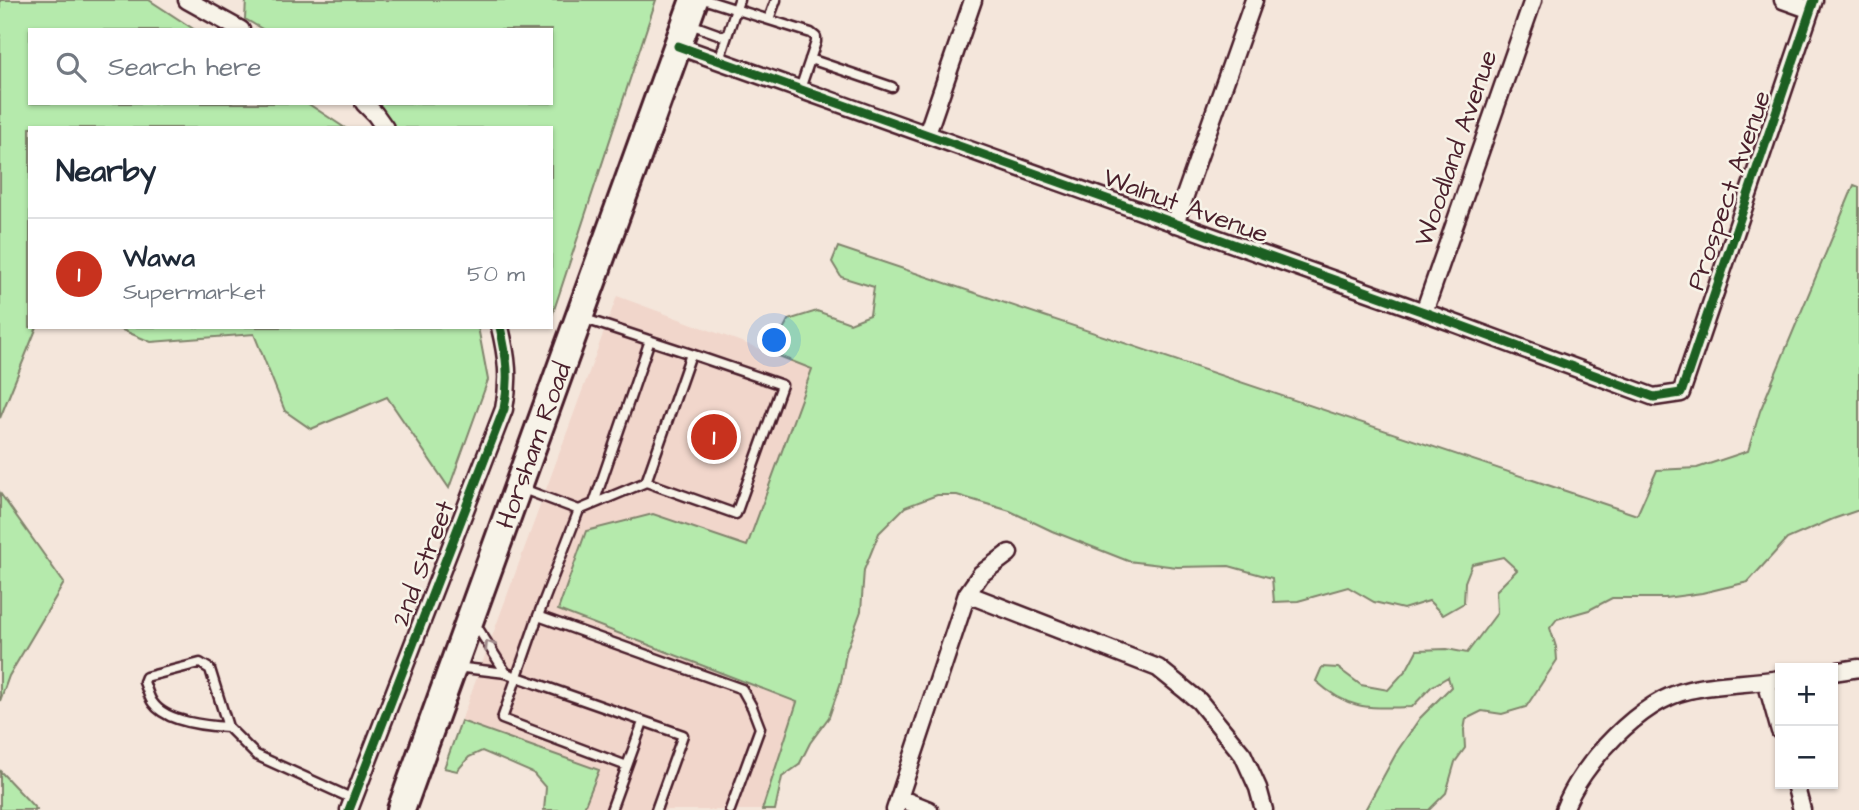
<!DOCTYPE html>
<meta charset="utf-8">
<style>
:root{--surface:#fff;--page:#f2f2f3;--text:#1f2937;--muted:#747a83;--line:#e0e1e3;--accent:#c8321e}
body{margin:0;font-family:"Architects Daughter",sans-serif;background:var(--page);color:var(--text)}
.controls{position:absolute;right:21px;bottom:21px;display:grid;overflow:hidden;border-radius:0px;box-shadow:0 2px 5px #0004}
.controls button{width:63px;height:63px;display:grid;place-items:center;padding:0;border:0;border-bottom:2px solid var(--line);background:var(--surface);color:var(--text);font:35px sans-serif}
.you{position:absolute;left:775px;top:341px;width:24px;height:24px;margin:-18px;border:5px solid #fff;border-radius:50%;background:#1a73e8;box-shadow:0 0 0 10px #1a73e833}
.badge{display:grid;place-items:center;width:46px;height:46px;border-radius:50%;background:var(--accent);color:#fff;font-size:23px;font-weight:700}
.pin{position:absolute;translate:-50% -50%;border:4px solid #fff;box-shadow:0 2px 7px #0006}
.list{margin:0;padding:0;list-style:none}
h2{display:flex;justify-content:space-between;align-items:center;height:91px;margin:0;padding:0 28px;font-size:30px}
h2 small{font-size:23px;font-weight:400;color:var(--muted)}
.list li{display:grid;grid-template-columns:46px 1fr auto;gap:21px;align-items:center;box-sizing:border-box;height:112px;padding:0 28px;border-top:2px solid var(--line)}
.list b{display:block;font-size:26px;white-space:nowrap}
.list p{margin:0;font-size:23px;white-space:nowrap;color:var(--muted)}
.list em{font-size:23px;font-style:normal;color:var(--muted)}
.icon{flex:none;width:38px;height:38px;fill:none;stroke:currentColor;stroke-width:2;stroke-linecap:round;stroke-linejoin:round}
.map{position:relative;flex:none;width:1859px;height:810px;overflow:hidden}
.search{position:absolute;background:var(--surface);box-shadow:0 2px 5px #0004;left:28px;top:28px;width:525px;height:77px;display:flex;align-items:center;gap:18px;box-sizing:border-box;padding:0 24px;border-radius:0px;color:var(--muted);font-size:26px}
.panel{position:absolute;background:var(--surface);box-shadow:0 2px 5px #0004;left:28px;top:126px;width:525px;height:203px;border-radius:0px}
.map>svg:first-child{display:block}
.built{fill:#f1d6cb}
.green{fill:#b5eaac;stroke:#80846c;stroke-width:2}
.lines{fill:none;stroke-linecap:round;stroke-linejoin:round}
.service-casing{stroke:#4a1f2b;stroke-width:13}
.minor-casing{stroke:#4a1f2b;stroke-width:21}
.primary-casing{stroke:#4a1f2b;stroke-width:32}
.service{stroke:#f7f3e8;stroke-width:8}
.minor{stroke:#f7f3e8;stroke-width:16}
.primary{stroke:#f7f3e8;stroke-width:26}
.cycleway-casing{stroke:#f7f3e8;stroke-width:13}
.cycleway{stroke:#1b5e20;stroke-width:9}
.oneway{stroke:#a0898a}
.labels{text-anchor:middle;stroke-width:5;stroke-linejoin:round;paint-order:stroke}
.street-label{font-size:26px;fill:#4a1f2b;stroke:#f7f3e8}
</style>
<div class="map">
<svg width="1859" height="810" viewBox="0 0 1859 810">
<rect width="100%" height="100%" fill="#f4e6db"/>
<filter id="ink" filterUnits="userSpaceOnUse"><feTurbulence type="fractalNoise" baseFrequency=".0143" numOctaves="2"/><feDisplacementMap in="SourceGraphic" scale="14" xChannelSelector="R" yChannelSelector="G"/><feConvolveMatrix kernelMatrix="1 2 1 2 8 2 1 2 1" color-interpolation-filters="sRGB"/></filter>
<g filter="url(#ink)">
<path class="built" d="M617 296 812 368 747 546 653 514 558 610 797 703 762 810H583L599 770 461 721Z"/>
<path class="green" d="M0 0H149L195 30H30V103H307L345 128H30V327H37L0 418Z
M246 0H656L551 319V128H391L373 103H551V30H264L245 19Z
M1854 185 1859 187V510L1833 519 1787 539 1748 582 1702 593 1665 598H1612L1589 610 1557 619 1550 628 1556 647 1557 660 1526 707 1502 714 1482 711 1466 719 1464 730 1465 748 1455 762 1446 793 1429 810H1365L1398 750 1420 718 1451 687 1448 677 1431 687 1412 707C1370 708 1349 711 1316 681L1322 667 1338 668 1361 685 1388 690 1407 669 1417 650 1447 649 1467 653 1497 613 1496 591 1517 570 1503 557 1472 564 1465 582 1464 603 1443 615 1429 601 1403 609 1374 602 1348 587 1298 601 1274 602 1272 578 1229 566 1177 567 1128 561 1052 531 1010 511 957 495H937L905 507 879 533 864 570 861 611 846 652 841 682 829 717 810 743 799 765 782 777 775 810H762L797 702 558 610 586 531 653 514 747 546 812 369 774 354 775 345 788 320 817 311 850 323 870 315 874 287 841 277 832 262 838 247 1637 515 1657 470 1697 468 1748 451 1760 411Z
M115 327H478L488 380 449 488 387 397 311 429 285 411 254 334 151 342Z
M0 493 64 583 9 676 0 701Z
M461 721 599 770 583 810H544L546 788 533 773 482 751 469 757 457 771 444 768Z
M0 771 37 810H0Z"/>
<g class="lines">
<defs>
<path id="service" d="M706 0 811 33 816 37V42L800 89
M769 19 776 0
M690 24 726 37
M810 59 892 87
M719 60 739 0
M582 318 691 354 646 482 579 510 538 616 502 719 627 766
M646 482 736 514 782 385 691 354
M523 489 579 510
M594 503 650 340
M538 616 742 689 752 707 760 728 730 810
M474 622 506 673
M456 667 506 673 683 735 656 810
M228 727C207 726 166 722 153 703 149 698 147 689 144 682L146 677 200 663 210 669 228 727 256 755 353 799
M611 810 643 722"/>
<path id="minor" d="M187 0 241 30
M1783 0 1811 10
M678 46 1424 312 1654 397 1681 393 1814 0
M364 103 375 114 385 128
M927 134 973 0
M1175 224 1254 0
M1424 312 1533 0
M967 594 1158 668 1199 701 1243 755 1258 788 1264 810
M1833 672 1859 668
M1766 681 1780 731
M1795 784 1802 810
M899 798 929 810
M349 810 504 409C510 379 507 357 500 327
M895 810 967 594 981 574 1009 553
M1564 810C1581 764 1640 701 1689 690 1718 683 1750 684 1780 679"/>
<g id="primary">
<path id="s1" d="M401 810 694 0"/>
</g>
</defs>
<use href="#service" class="service-casing"/>
<use href="#minor" class="minor-casing"/>
<use href="#primary" class="primary-casing"/>
<use href="#service" class="service"/>
<use href="#minor" class="minor"/>
<use href="#primary" class="primary"/>
<defs>
<path id="cycleway" d="M678 46 1424 312 1654 397 1681 393 1814 0
M349 810 504 409C510 379 507 357 500 327"/>
</defs>
<use href="#cycleway" class="cycleway-casing"/>
<use href="#cycleway" class="cycleway"/>
</g>
<defs><path id="oneway-chevron" d="M-2-3.5L2.5 0L-2 3.5" fill="none" stroke-width="1.6" stroke-linecap="round" stroke-linejoin="round" transform="scale(1.75)"/></defs>
<use class="oneway" href="#oneway-chevron" transform="translate(489 645) rotate(-122)"/>
</g>
<g class="labels">
<g class="street-label">
<text transform="translate(1455 148) rotate(-71)" y="9">Woodland Avenue</text>
<text transform="translate(1728 190) rotate(-71)" y="9">Prospect Avenue</text>
<text transform="translate(1186 205) rotate(20)" y="9">Walnut Avenue</text>
<text dy="9" stroke="none"><textPath href="#s1" startOffset="388">Horsham Road</textPath></text>
<text transform="translate(422 563) rotate(-69)" y="9">2nd Street</text>
</g>
</g>
</svg>
<div class="controls">
<button>+</button>
<button>−</button>
</div>
<div class="you"></div>
<div class="pin badge" style="left:714px;top:437px">1</div>
<div class="search"><svg class="icon" aria-label="search" viewBox="0 0 24 24"><circle cx="10" cy="10" r="6"/><path d="M15 15l6 6"/></svg>Search here</div>
<section class="panel">
<h2>Nearby<small></small></h2>
<ul class="list">
<li><span class="badge">1</span><div><b>Wawa</b><p>Supermarket</p></div><em>50 m</em></li>
</ul>
</section>
</div>
